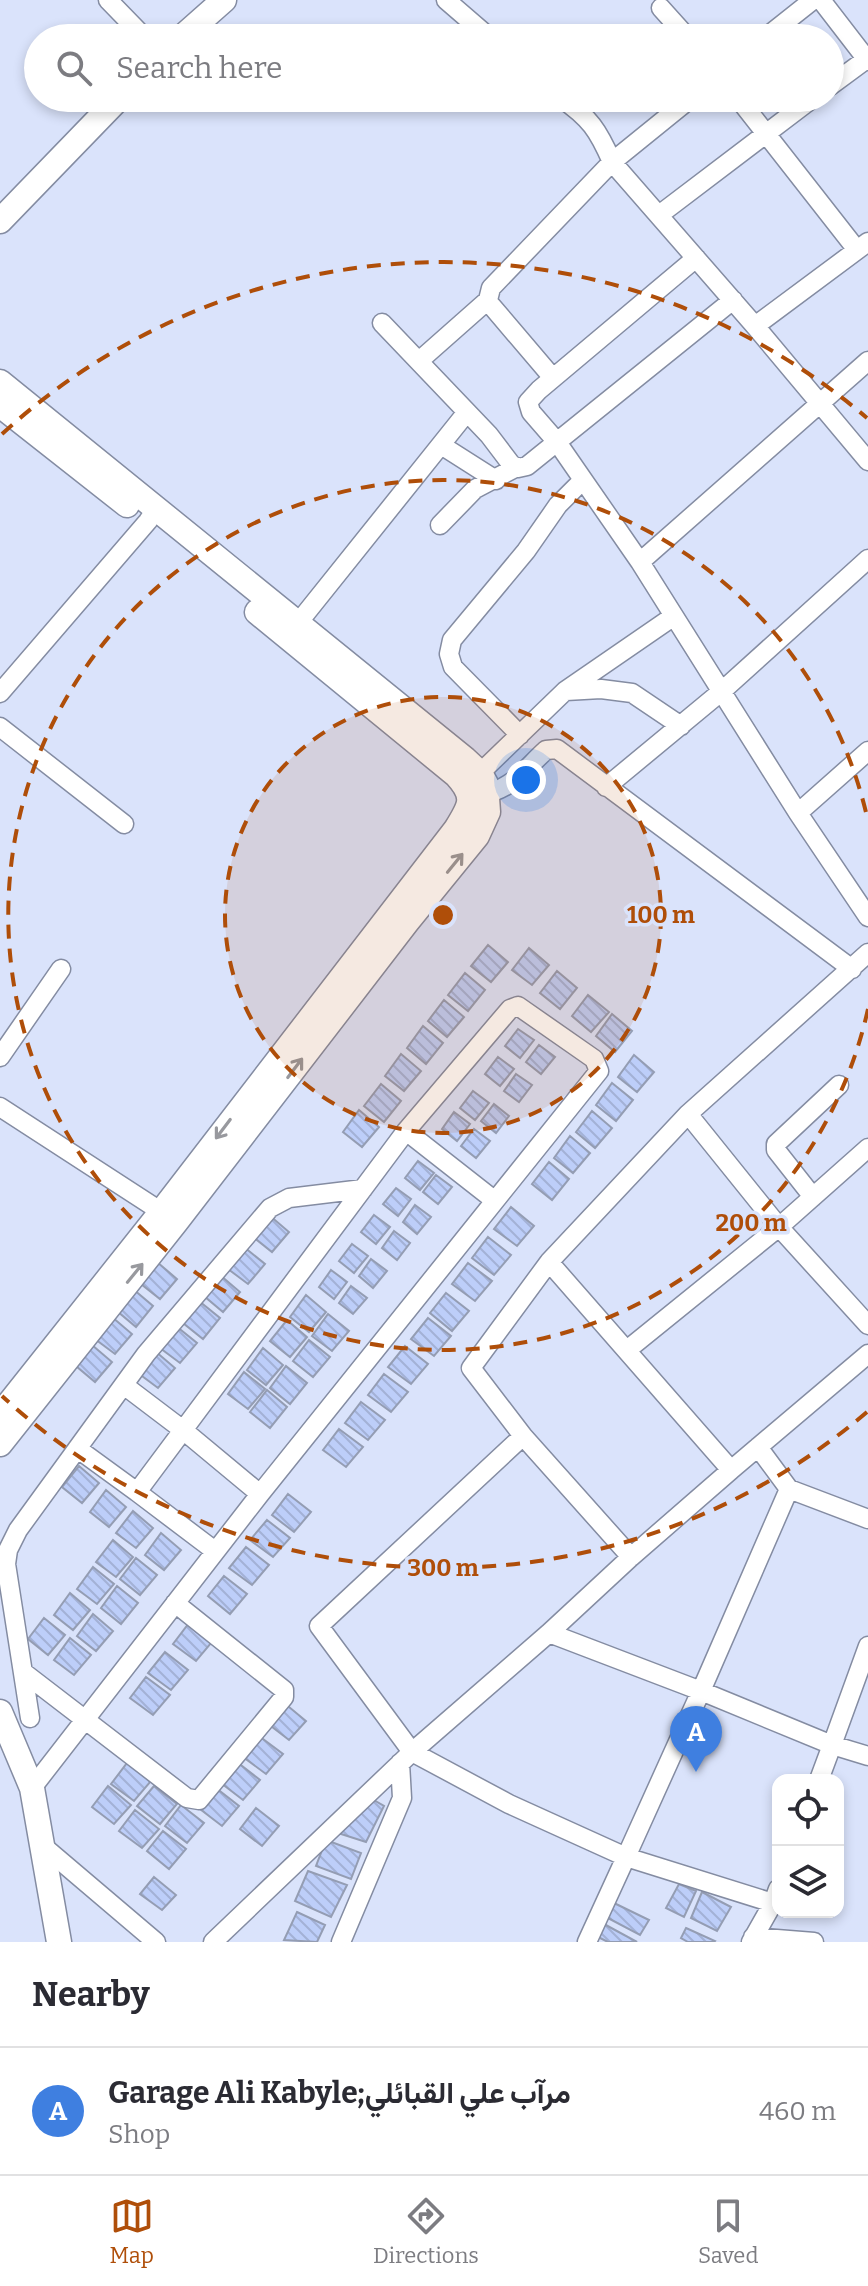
<!DOCTYPE html>
<meta charset="utf-8">
<style>
:root{--surface:#fff;--page:#f2f2f3;--text:#2b2b33;--muted:#7c7c81;--line:#e1e1e2;--accent:#af4e09}
body{margin:0;font-family:Bitter,Vazirmatn,serif;background:var(--page);color:var(--text)}
.controls{position:absolute;right:24px;bottom:24px;display:grid;overflow:hidden;border-radius:16px;box-shadow:0 4px 12px #0003}
.controls button{width:72px;height:72px;display:grid;place-items:center;padding:0;border:0;border-bottom:2px solid var(--line);background:var(--surface);color:var(--text);font:40px sans-serif}
.you{position:absolute;left:526px;top:780px;width:28px;height:28px;margin:-20px;border:6px solid #fff;border-radius:50%;background:#1a73e8;box-shadow:0 0 0 12px #1a73e833}
.badge{display:grid;place-items:center;width:52px;height:52px;border-radius:50%;background:var(--accent);color:#fff;font-size:26px;font-weight:700}
.pin{position:absolute;translate:-50% -66px;filter:drop-shadow(0 2px 4px #0008)}
.pin::after{content:'';position:absolute;top:42px;width:28px;height:24px;background:inherit;clip-path:polygon(0 0,100% 0,50% 100%)}
.list{margin:0;padding:0;list-style:none}
h2{display:flex;justify-content:space-between;align-items:center;height:104px;margin:0;padding:0 32px;font-size:34px}
h2 small{font-size:26px;font-weight:400;color:var(--muted)}
.list li{display:grid;grid-template-columns:52px 1fr auto;gap:24px;align-items:center;box-sizing:border-box;height:128px;padding:0 32px;border-top:2px solid var(--line)}
.list b{display:block;font-size:30px;white-space:nowrap}
.list p{margin:0;font-size:26px;white-space:nowrap;color:var(--muted)}
.list em{font-size:26px;font-style:normal;color:var(--muted)}
.icon{flex:none;width:44px;height:44px;fill:none;stroke:currentColor;stroke-width:2;stroke-linecap:round;stroke-linejoin:round}
.map{position:relative;flex:none;width:868px;height:1942px;overflow:hidden}
.search{position:absolute;background:var(--surface);box-shadow:0 4px 12px #0003;left:24px;right:24px;top:24px;height:88px;display:flex;align-items:center;gap:20px;box-sizing:border-box;padding:0 28px;border-radius:44px;color:var(--muted);font-size:30px}
.sheet{height:232px;background:var(--surface)}
nav{display:flex;justify-content:space-around;align-items:center;box-sizing:border-box;height:112px;border-top:2px solid var(--line);background:var(--surface);font-size:22px;color:var(--muted)}
nav a{display:grid;justify-items:center;gap:4px}
nav .on{color:var(--accent)}
.map>svg:first-child{display:block}
.building{fill:url(#building-back-hatch);stroke:#949db3;stroke-width:2}
.lines{fill:none;stroke-linecap:round;stroke-linejoin:round}
.street-casing{stroke:#848ca2;stroke-width:21}
.secondary-casing{stroke:#848ca2;stroke-width:27}
.street{stroke:#fff;stroke-width:18}
.secondary{stroke:#fff;stroke-width:24}
.oneway{stroke:#98999e}
.ring{fill:none;stroke:#af4e09;stroke-width:4;stroke-dasharray:14 10}
.centre{fill:#af4e09;stroke:#dae3fb;stroke-width:4}
.ring-label{font-size:24px;text-anchor:middle;font-weight:bold;fill:#af4e09;stroke:#dae3fb;stroke-width:7;stroke-linejoin:round;paint-order:stroke}
</style>
<div class="map">
<svg width="868" height="1942" viewBox="0 0 868 1942">
<defs>
<pattern id="building-back-hatch" width="6" height="6" patternUnits="userSpaceOnUse" patternTransform="scale(2)"><rect width="6" height="6" fill="#bdcef9"/><path d="M-1 5l2 2M0 0l6 6M5-1l2 2" fill="none" stroke="#a3b1d6"/></pattern>
</defs>
<rect width="100%" height="100%" fill="#dae3fb"/>
<path class="building" d="M488 945 508 962 491 982 471 966Z
M529 948 549 965 532 985 512 970Z
M557 971 577 988 560 1009 540 993Z
M465 973 485 990 468 1011 448 995Z
M588 995 609 1012 591 1032 572 1016Z
M444 1000 464 1017 447 1037 428 1021Z
M612 1014 632 1031 615 1052 596 1036Z
M423 1026 443 1043 426 1064 407 1048Z
M518 1029 534 1040 520 1058 505 1046Z
M539 1045 555 1057 541 1074 526 1062Z
M401 1054 421 1071 404 1091 385 1076Z
M634 1055 654 1072 637 1092 618 1077Z
M498 1057 514 1069 500 1086 485 1074Z
M516 1074 532 1085 519 1102 504 1091Z
M612 1083 633 1100 616 1121 596 1105Z
M381 1084 401 1101 384 1122 364 1106Z
M473 1091 489 1103 475 1120 460 1108Z
M494 1104 509 1116 496 1133 481 1121Z
M359 1110 379 1127 362 1147 343 1132Z
M592 1111 612 1128 595 1148 576 1132Z
M454 1112 470 1124 457 1141 442 1129Z
M474 1129 490 1141 476 1158 461 1146Z
M570 1136 590 1153 573 1173 554 1158Z
M418 1161 434 1173 420 1190 405 1178Z
M549 1162 569 1179 552 1200 532 1184Z
M436 1175 452 1187 438 1204 423 1192Z
M396 1188 411 1199 398 1216 383 1204Z
M415 1205 431 1217 417 1234 403 1222Z
M511 1207 534 1226 517 1246 494 1229Z
M269 1215 289 1232 272 1252 252 1236Z
M374 1215 390 1227 376 1244 361 1232Z
M394 1231 410 1243 397 1260 382 1248Z
M488 1237 511 1255 494 1275 472 1258Z
M352 1244 368 1256 354 1273 339 1261Z
M244 1247 265 1264 248 1284 228 1269Z
M371 1259 387 1271 373 1288 359 1276Z
M157 1262 177 1279 160 1299 141 1284Z
M468 1263 492 1281 475 1301 452 1284Z
M331 1270 347 1282 334 1299 319 1287Z
M220 1275 240 1292 223 1312 204 1296Z
M351 1286 367 1298 353 1314 339 1303Z
M133 1289 153 1306 136 1327 117 1311Z
M446 1293 469 1311 452 1331 430 1313Z
M306 1295 326 1312 309 1332 290 1317Z
M199 1301 220 1318 203 1339 183 1323Z
M328 1314 349 1331 332 1351 312 1336Z
M112 1317 132 1334 115 1354 95 1339Z
M428 1318 451 1336 434 1356 411 1339Z
M287 1320 307 1337 290 1357 270 1341Z
M176 1326 197 1343 180 1363 160 1348Z
M309 1340 330 1357 313 1377 293 1361Z
M92 1345 112 1362 95 1382 76 1366Z
M405 1346 428 1364 411 1384 388 1367Z
M263 1348 283 1365 266 1385 247 1370Z
M155 1351 175 1368 158 1388 138 1373Z
M286 1366 307 1383 290 1404 270 1388Z
M244 1372 265 1389 248 1409 228 1394Z
M384 1374 408 1392 391 1412 368 1395Z
M267 1390 287 1407 270 1428 250 1412Z
M361 1402 385 1420 368 1440 345 1423Z
M339 1429 363 1447 346 1467 323 1450Z
M79 1466 99 1483 82 1503 62 1487Z
M106 1490 126 1507 109 1527 90 1512Z
M288 1494 311 1512 294 1532 272 1515Z
M133 1511 153 1528 136 1548 116 1533Z
M267 1520 290 1538 273 1557 250 1540Z
M161 1533 181 1550 164 1570 145 1555Z
M113 1540 133 1557 116 1577 96 1562Z
M246 1547 269 1565 252 1585 229 1568Z
M136 1558 157 1575 140 1595 120 1579Z
M93 1567 114 1584 97 1604 77 1589Z
M224 1576 247 1594 230 1614 208 1596Z
M117 1586 138 1603 121 1624 101 1608Z
M70 1593 90 1610 73 1630 54 1615Z
M93 1614 113 1631 96 1651 77 1636Z
M44 1618 65 1635 48 1655 28 1639Z
M189 1623 212 1642 196 1661 173 1644Z
M70 1638 91 1655 74 1675 54 1660Z
M165 1652 188 1670 171 1690 148 1673Z
M146 1677 170 1695 153 1715 130 1698Z
M283 1702 306 1721 289 1740 267 1723Z
M259 1736 283 1754 266 1774 243 1757Z
M237 1762 260 1780 243 1800 221 1783Z
M127 1763 151 1781 134 1801 111 1784Z
M108 1786 131 1805 114 1824 92 1807Z
M154 1786 177 1804 160 1824 137 1806Z
M216 1788 239 1806 222 1826 200 1809Z
M372 1799 384 1806 366 1842 338 1833Z
M181 1805 204 1823 187 1843 165 1826Z
M256 1808 279 1826 262 1846 240 1829Z
M135 1810 159 1829 142 1848 119 1831Z
M163 1831 186 1849 169 1869 147 1851Z
M326 1840 361 1853 351 1879 316 1866Z
M308 1871 347 1885 331 1917 295 1901Z
M154 1877 176 1895 162 1910 140 1894Z
M679 1884 696 1891 684 1917 666 1908Z
M702 1892 731 1907 717 1931 691 1918Z
M614 1903 649 1920 640 1935 606 1917Z
M297 1912 325 1925 317 1942 284 1940Z
M604 1924 637 1942H608L596 1936Z
M686 1928 715 1941 714 1942H688L681 1938Z"/>
<g class="lines">
<defs>
<path id="street" d="M108 0 145 38
M446 0 490 38
M821 0 868 61
M661 8 688 38
M765 38 813 0
M830 86 868 58
M561 98C590 118 598 130 612 162L755 326 868 461
M738 98 857 250
M659 215 813 98
M382 323 489 435 511 464 518 468 527 466 733 300
M755 326 868 242
M419 361 488 300
M868 361 640 562 798 813 868 917
M553 378 490 304 488 300 491 288 612 162 691 98
M441 445 496 480
M440 525 475 489 515 468
M640 562 557 442 531 412 528 402 539 390 696 258
M298 623 467 412
M566 691 601 689 632 693 681 726
M0 693 148 521 156 509
M0 727 124 824
M520 735 453 667 449 654 452 640 526 551 558 505 583 480
M480 773 565 691 674 616
M606 787 722 691 868 559
M477 796C512 790 522 772 546 750L557 749 852 969
M798 813 868 751
M868 953 688 1114 549 1262 731 1470 868 1354
M0 1057 61 969
M0 1107 171 1218
M406 1131 494 1200
M868 1148 779 1227 868 1325
M813 1197 776 1150V1144L839 1085
M549 1262 471 1368 523 1436 631 1557
M627 1350 779 1227 688 1114
M125 1386 183 1430 260 1494
M523 1436 319 1626 412 1752 549 1633
M758 1447 789 1489 868 1519
M78 1449 137 1492
M789 1489 701 1691 832 1745 819 1780
M868 1646 832 1745 868 1756
M23 1672 187 1798 199 1800 284 1697V1690L175 1603
M30 1718 6 1564 8 1550 18 1530 146 1354 270 1208 289 1198 363 1189
M32 1788 260 1494 599 1071 594 1059 518 1006 510 1009 406 1131 137 1492 215 1551
M43 1846 156 1942
M753 1937 814 1942
M213 1942 412 1752 509 1804 626 1857 701 1691 549 1633 631 1557 731 1470
M341 1942 402 1798 400 1763
M587 1942 626 1857 773 1903 778 1889
M751 1942 773 1903"/>
<path id="secondary" d="M181 38 224 0
M0 221 119 98
M0 382 465 759 480 773 486 784 488 812 477 836 407 922 176 1222 0 1444
M0 405 127 505
M0 1415 162 1211 456 829C471 805 476 797 456 775L257 612
M0 1712 32 1788 59 1942"/>
</defs>
<use href="#street" class="street-casing"/>
<use href="#secondary" class="secondary-casing"/>
<use href="#street" class="street"/>
<use href="#secondary" class="secondary"/>
</g>
<defs><path id="oneway-shaft" d="M-6 0H5M1.5-3L5.5 0L1.5 3" fill="none" stroke-width="1.6" stroke-linecap="round" stroke-linejoin="round" transform="scale(2)"/></defs>
<g class="oneway">
<use href="#oneway-shaft" transform="translate(455 863) rotate(-51)"/>
<use href="#oneway-shaft" transform="translate(295 1068) rotate(-53)"/>
<use href="#oneway-shaft" transform="translate(223 1129) rotate(127)"/>
<use href="#oneway-shaft" transform="translate(135 1273) rotate(-51)"/>
</g>
<circle cx="443" cy="915" r="218" fill="#af4e09" fill-opacity=".12"/>
<g class="ring">
<circle cx="443" cy="915" r="218"/>
<path d="M868 1009A435 435 0 1 1 868 821"/>
<path d="M867 1412A653 653 0 0 1 2 1396M2 434A653 653 0 0 1 867 418"/>
</g>
<circle cx="443" cy="915" r="12" class="centre"/>
<g class="ring-label">
<text x="661" y="923">100 m</text>
<text x="751" y="1231">200 m</text>
<text x="443" y="1576">300 m</text>
</g>
</svg>
<div class="controls">
<button><svg class="icon" aria-label="locate" viewBox="0 0 24 24"><circle cx="12" cy="12" r="6"/><path d="M12 2v4M12 18v4M2 12h4M18 12h4"/></svg></button>
<button><svg class="icon" aria-label="layers" viewBox="0 0 24 24"><path d="M12 4l9 5-9 5-9-5zM3 14l9 5 9-5"/></svg></button>
</div>
<div class="you"></div>
<div class="pin badge" style="left:696px;top:1772px;background:#3f7fe0">A</div>
<div class="search"><svg class="icon" aria-label="search" viewBox="0 0 24 24"><circle cx="10" cy="10" r="6"/><path d="M15 15l6 6"/></svg>Search here</div>
</div>
<section class="sheet">
<h2>Nearby<small></small></h2>
<ul class="list">
<li><span class="badge" style="background:#3f7fe0">A</span><div><b>Garage Ali Kabyle;مرآب علي القبائلي</b><p>Shop</p></div><em>460 m</em></li>
</ul>
</section>
<nav>
<a class="on"><svg class="icon" aria-label="map" viewBox="0 0 24 24"><path d="M3 6l6-2 6 2 6-2v14l-6 2-6-2-6 2zM9 4v14M15 6v14"/></svg>Map</a>
<a><svg class="icon" aria-label="directions" viewBox="0 0 24 24"><path d="M12 3l9 9-9 9-9-9zM9 14v-3h6M13 9l2 2-2 2"/></svg>Directions</a>
<a><svg class="icon" aria-label="saved" viewBox="0 0 24 24"><path d="M7 4h10v16l-5-4-5 4z"/></svg>Saved</a>
</nav>
